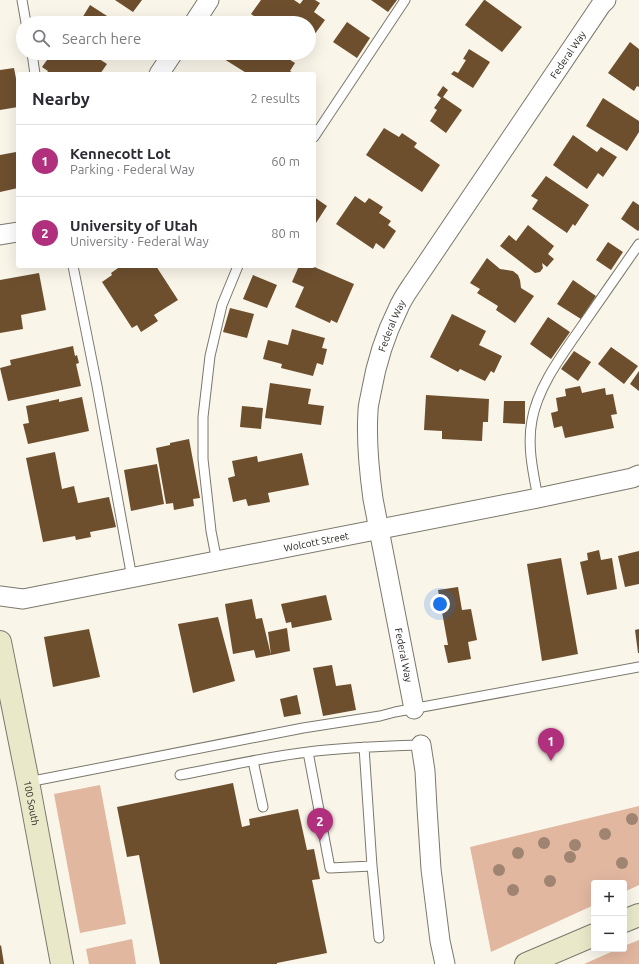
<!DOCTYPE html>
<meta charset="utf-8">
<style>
:root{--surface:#fff;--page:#f2f2f3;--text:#2b2b33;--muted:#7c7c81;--line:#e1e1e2;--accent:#b1307d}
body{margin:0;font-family:Ubuntu,sans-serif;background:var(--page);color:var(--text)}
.controls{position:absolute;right:12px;bottom:12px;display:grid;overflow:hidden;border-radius:4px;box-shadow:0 4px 16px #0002}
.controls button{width:36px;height:36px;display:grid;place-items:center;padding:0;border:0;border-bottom:1px solid var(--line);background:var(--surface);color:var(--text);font:20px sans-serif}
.you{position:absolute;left:440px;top:604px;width:14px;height:14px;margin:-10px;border:3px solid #fff;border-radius:50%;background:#1a73e8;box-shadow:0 0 0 6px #1a73e833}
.badge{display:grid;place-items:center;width:26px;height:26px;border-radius:50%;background:var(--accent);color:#fff;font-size:13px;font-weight:700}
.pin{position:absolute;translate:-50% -33px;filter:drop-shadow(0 1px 2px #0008)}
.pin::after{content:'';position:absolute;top:21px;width:14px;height:12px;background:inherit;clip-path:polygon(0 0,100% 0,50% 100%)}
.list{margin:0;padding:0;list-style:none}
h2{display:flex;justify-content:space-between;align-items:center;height:52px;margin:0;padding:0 16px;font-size:17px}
h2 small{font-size:13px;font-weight:400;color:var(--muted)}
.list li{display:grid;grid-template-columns:26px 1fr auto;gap:12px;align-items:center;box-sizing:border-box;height:72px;padding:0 16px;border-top:1px solid var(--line)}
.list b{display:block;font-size:15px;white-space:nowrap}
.list p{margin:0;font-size:13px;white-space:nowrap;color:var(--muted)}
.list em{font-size:13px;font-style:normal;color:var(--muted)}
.icon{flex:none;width:22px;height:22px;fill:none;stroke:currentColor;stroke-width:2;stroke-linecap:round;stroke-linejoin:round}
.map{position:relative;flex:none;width:639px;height:964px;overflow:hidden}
.search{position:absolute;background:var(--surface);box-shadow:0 4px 16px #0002;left:16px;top:16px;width:300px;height:44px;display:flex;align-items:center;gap:10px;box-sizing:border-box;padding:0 14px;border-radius:22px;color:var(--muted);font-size:15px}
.panel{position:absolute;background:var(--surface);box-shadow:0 4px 16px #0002;left:16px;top:72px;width:300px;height:196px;border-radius:4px}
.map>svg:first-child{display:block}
.green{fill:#e2b7a0}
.building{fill:#6d4f2e}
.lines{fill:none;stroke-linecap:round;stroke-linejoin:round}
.lane-casing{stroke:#7c786d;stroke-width:11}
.street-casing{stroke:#7c786d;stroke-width:21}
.secondary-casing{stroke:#7c786d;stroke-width:24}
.lane{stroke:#fff;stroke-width:9}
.street{stroke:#fff;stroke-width:19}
.secondary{stroke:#e9e9ca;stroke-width:22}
.tree{fill:#9e8471}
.labels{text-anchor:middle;stroke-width:4;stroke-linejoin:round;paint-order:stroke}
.street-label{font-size:10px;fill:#292723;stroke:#fff}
</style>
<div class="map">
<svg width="639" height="964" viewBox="0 0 639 964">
<rect width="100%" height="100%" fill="#f9f5e9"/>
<path class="green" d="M100 785 126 924 80 933 54 794Z
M639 806V885L624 892V883H594V905L491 952 470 847Z
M132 939 136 964H89L86 949Z
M639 940V964H584L618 949H624V946Z"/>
<path class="building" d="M115 0H142L133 12Z
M261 0H294L300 4 303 0H315L320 3 314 12 325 20 309 42V23H264L251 14Z
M371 0H397L388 12Z
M484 0H485L522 27 502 52 465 25Z
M90 5 118 23H79Z
M347 22 370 38 357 58 333 42Z
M630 42 639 49V87L637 86 634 91 608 73Z
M469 49 490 62 473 88 451 74 454 71 458 73 466 60 463 59Z
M42 53H90L107 64 100 74H46L48 71 42 67 47 60 41 56Z
M228 53H279L295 63 290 71 295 74H248L224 59Z
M14 68 18 89V107L0 110V70Z
M443 86 448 90 443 97 462 110 446 133 430 121 437 110 434 108 441 98 437 95Z
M603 98 639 121V132L627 151 586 126Z
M384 128 399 137 402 133 417 143 414 147 440 165 422 192 366 155Z
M573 135 597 152 601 147 617 157 603 177 598 173 587 189 553 165Z
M16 152 18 165V188L0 192V155Z
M546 176 589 205 575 226 573 224 567 233 532 209 538 200 531 196Z
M355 196 365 203 369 198 383 207 379 213 391 221 388 225 396 231 384 249 376 243 373 249 336 224Z
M314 197 327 206 314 226Z
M633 201 639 205V230L638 231 621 219Z
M528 225 554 246 548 254 554 259 547 267 542 263 543 268 540 272 535 273 500 246 509 235 516 241Z
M608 242 623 252 611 270 596 260Z
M487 258 500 269 513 271 518 275 520 280 521 288 534 296 515 323 496 310 498 306 477 293 480 289 470 283Z
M121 266H156L178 300 154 315 158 321 141 332 137 325 132 328 102 282 112 275 111 273Z
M299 266H312L354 284 337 323 331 320 330 323 295 307 304 287 292 282Z
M39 273 46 310 21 315 23 329 0 333V280Z
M253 275 277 285 267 308 243 299Z
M573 280 596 296 581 319 557 304Z
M230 308 254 314 247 338 223 332Z
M452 314 486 331 479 345 502 356 494 373 491 371 485 381 460 369 458 372 430 357Z
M548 317 570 332 551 359 530 344Z
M292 329 325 338 322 348 327 349 323 365 317 363 313 376 281 368 282 364 263 359 268 340 288 345Z
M73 346 75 356 77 355 79 363 76 364 81 386 8 401 0 368 11 365 10 360Z
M611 347 638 366 624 384 598 364Z
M574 351 591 362 578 381 561 369Z
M639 371V391L630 384Z
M270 383 311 389 308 404 324 406 321 425 265 418Z
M580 386 582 393 605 388 606 395 613 394 617 414 611 415 614 428 565 438 562 426 554 428 551 413 558 411 556 398 566 396 565 389Z
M426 395 489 399 488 422H483L482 441 442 439V431L424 430Z
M82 397 89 431 28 444 23 424 29 423 26 406 59 399V402Z
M504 401H525V424L503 423Z
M242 406 263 408 261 429 240 427Z
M189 439 200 498 193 499 194 506 174 510 173 503 166 504 156 448 170 445V443Z
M55 452 62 489 74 486 78 503 109 497 116 527 90 532 91 537 76 540 75 536 43 542 26 458Z
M302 453 309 485 268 493 270 502 248 506 246 499 233 502 228 478 235 476 232 461 257 456 258 462Z
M157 464 164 504 131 511 124 470Z
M599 550 601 560 612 558 617 589 587 595 580 562 588 560 587 553Z
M639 551V584L625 587 618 556Z
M561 558 578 654 542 661 527 564Z
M458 587 462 610 471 609 477 640 468 642 471 659 448 663 444 645H448L438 590Z
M326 595 332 620 292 628 291 622 286 623 281 604Z
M252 599 256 619 262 618 271 655 256 658 254 650 233 654 225 604Z
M218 617 235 681 193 693 178 624Z
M287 628 290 651 271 655 268 632Z
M89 629 100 677 53 687 44 637Z
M639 629V653H638L635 630Z
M332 665 336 686 351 684 356 710 323 716 313 668Z
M297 695 301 714 284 717 280 699Z
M233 783 242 827 250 825 249 819 298 809 307 850 314 849 320 879 312 880 327 953 277 963V964H160L139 855 127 857 117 807Z
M1 945 4 964H0V946Z"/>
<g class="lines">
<defs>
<path id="lane" d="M22 0 26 23
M32 53 35 74
M314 137 405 0
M73 266 97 386 132 578
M538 498C533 472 527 446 532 420 538 386 563 354 582 326 601 299 620 271 639 244
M217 562 211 531 203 459V417L210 356 222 305 238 266
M364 747 372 866 379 938
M308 752 330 868 372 866
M253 761 263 807
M180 775C223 767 265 757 308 752 346 747 383 746 421 745
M28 782 303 728 380 716 395 712 639 667"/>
<g id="street">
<path d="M194 23 209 0"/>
<path d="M159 74 173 53"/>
<path d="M0 235 18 232"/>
<path id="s1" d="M0 596 23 599 538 498 632 478 639 475"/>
<path id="s2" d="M414 709 373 499C369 470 366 441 368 411 368 405 370 399 371 393 376 364 385 335 398 309 402 299 408 291 414 282L601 5 606 0"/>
<path d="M421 745 425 771 427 808 431 869 440 941 445 964"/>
</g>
<g id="secondary">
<path id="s3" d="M0 642 28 782 62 964"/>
<path d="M624 921 639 915"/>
<path d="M526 964 594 935"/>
</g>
</defs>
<use href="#lane" class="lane-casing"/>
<use href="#street" class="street-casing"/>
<use href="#secondary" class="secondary-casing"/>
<use href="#lane" class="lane"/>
<use href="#street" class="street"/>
<use href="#secondary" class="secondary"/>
</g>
<g class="tree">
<circle cx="632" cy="819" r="6"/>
<circle cx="605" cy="834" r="6"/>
<circle cx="544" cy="843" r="6"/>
<circle cx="575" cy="845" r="6"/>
<circle cx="518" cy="853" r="6"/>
<circle cx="570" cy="857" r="6"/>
<circle cx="622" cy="863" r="6"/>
<circle cx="499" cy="870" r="6"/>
<circle cx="550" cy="881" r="6"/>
<circle cx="513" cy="890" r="6"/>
</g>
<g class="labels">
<g class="street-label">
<text dy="4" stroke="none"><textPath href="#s2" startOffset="715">Federal Way</textPath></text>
<text dy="4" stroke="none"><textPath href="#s2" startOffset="391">Federal Way</textPath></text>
<text dy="4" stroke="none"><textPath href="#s1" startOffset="322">Wolcott Street</textPath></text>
<text transform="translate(404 655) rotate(79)" y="4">Federal Way</text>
<text dy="4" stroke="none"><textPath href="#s3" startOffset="164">100 South</textPath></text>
</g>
</g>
</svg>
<div class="controls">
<button>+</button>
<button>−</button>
</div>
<div class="you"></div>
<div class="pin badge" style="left:551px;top:761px">1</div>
<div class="pin badge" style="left:320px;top:841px">2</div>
<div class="search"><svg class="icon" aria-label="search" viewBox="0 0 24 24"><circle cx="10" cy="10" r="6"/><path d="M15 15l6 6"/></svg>Search here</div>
<section class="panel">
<h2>Nearby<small>2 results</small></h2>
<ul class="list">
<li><span class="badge">1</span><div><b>Kennecott Lot</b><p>Parking · Federal Way</p></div><em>60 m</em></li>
<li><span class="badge">2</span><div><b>University of Utah</b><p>University · Federal Way</p></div><em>80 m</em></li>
</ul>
</section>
</div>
